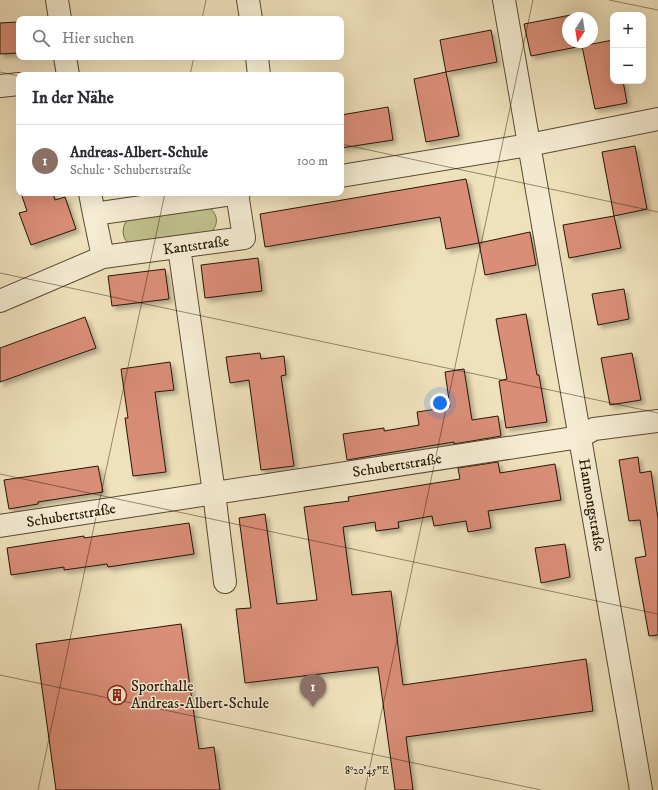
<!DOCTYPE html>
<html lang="de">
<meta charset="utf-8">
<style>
:root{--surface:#fff;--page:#f2f2f3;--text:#2b2b33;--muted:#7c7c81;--line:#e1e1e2;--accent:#0f766e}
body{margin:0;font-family:"IM FELL DW Pica",serif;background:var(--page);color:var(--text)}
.controls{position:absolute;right:12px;top:12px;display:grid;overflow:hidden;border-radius:8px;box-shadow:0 4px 16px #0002}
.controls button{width:36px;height:36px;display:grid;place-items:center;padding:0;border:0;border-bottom:1px solid var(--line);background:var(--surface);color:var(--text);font:20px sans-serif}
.compass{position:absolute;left:562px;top:12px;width:36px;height:36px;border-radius:50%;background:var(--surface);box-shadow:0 4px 16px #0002;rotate:192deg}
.you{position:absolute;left:440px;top:403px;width:14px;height:14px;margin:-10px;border:3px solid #fff;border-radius:50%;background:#1a73e8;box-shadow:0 0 0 6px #1a73e833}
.badge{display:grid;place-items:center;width:26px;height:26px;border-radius:50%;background:var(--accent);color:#fff;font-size:13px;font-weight:700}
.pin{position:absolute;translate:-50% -33px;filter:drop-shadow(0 1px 2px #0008)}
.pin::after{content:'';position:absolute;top:21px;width:14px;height:12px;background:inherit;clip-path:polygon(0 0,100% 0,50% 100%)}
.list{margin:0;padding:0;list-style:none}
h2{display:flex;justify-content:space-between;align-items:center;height:52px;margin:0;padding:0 16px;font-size:17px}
h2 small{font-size:13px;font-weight:400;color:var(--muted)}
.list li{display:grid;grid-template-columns:26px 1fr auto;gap:12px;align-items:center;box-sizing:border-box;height:72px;padding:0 16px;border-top:1px solid var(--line)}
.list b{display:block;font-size:15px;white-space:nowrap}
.list p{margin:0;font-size:13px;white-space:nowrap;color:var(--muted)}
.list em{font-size:13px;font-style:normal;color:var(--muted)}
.icon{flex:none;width:22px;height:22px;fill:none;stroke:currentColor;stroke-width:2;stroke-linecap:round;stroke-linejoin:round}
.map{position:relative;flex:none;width:658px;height:790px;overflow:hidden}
.search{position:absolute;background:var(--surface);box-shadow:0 4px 16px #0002;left:16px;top:16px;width:328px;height:44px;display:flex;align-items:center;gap:10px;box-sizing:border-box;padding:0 14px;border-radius:8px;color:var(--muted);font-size:15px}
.panel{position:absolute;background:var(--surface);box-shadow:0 4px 16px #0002;left:16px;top:72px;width:328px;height:124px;border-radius:8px}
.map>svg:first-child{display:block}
.green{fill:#c0c18b;stroke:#726c48}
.building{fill:#da8e77;stroke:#251706;filter:url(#shadow)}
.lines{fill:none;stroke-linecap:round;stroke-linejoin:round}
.minor-casing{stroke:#584a33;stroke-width:24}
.minor{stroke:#f5ecd3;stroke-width:22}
.ticks{fill:none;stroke:#251706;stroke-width:1;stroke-opacity:0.45}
.labels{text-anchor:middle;stroke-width:3;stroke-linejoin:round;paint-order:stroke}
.street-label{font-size:15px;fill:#251706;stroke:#f5ecd3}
.poi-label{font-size:15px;fill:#251706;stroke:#f5ecd3;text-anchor:start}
.ticks-label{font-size:10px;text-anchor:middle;fill:#251706;stroke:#f5ecd3;stroke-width:3;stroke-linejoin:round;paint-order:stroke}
</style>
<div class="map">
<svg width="658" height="790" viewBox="0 0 658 790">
<defs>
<filter id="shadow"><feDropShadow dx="3.5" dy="3.5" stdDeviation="2" flood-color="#0004"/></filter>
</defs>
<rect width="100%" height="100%" fill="#efe1bb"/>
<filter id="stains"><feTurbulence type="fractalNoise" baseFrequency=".005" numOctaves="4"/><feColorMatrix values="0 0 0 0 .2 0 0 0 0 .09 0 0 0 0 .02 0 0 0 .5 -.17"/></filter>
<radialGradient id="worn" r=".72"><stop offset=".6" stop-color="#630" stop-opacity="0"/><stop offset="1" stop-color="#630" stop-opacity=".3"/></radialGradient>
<path class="green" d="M209 207C218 215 219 224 211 232L128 243C121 236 122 226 128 219Z"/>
<path class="building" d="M576 14 577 18H568V42H582V46L613 40V81H623L627 103 595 109 582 46 531 56 524 24Z
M19 22V53L0 54V23Z
M491 30 497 62 446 72 459 136 426 142 414 79 446 72 440 40Z
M388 107 393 140 341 148V115Z
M635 146 647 209 614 216 602 152Z
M466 179 479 243 446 249 440 217 265 247 260 214Z
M21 193H53L55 200 65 197 76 229 31 245 19 213 27 211Z
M614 216 621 248 569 258 563 225Z
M530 232 536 265 485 275 479 243Z
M258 258 262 291 205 298 201 265Z
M165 269 169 299 112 306 108 276Z
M624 289 629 319 598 325 592 294Z
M526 314 537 375H539L547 422 506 428 499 381 507 379 496 319Z
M85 317 96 348 0 382V348Z
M260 353 261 359 284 356 286 375 281 376 294 466 261 470 249 380 230 383 226 357Z
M632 353 641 400 610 405 601 358Z
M170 362 174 390 155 392 166 472 133 476 125 418H128L121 369Z
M464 369 472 420 498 416 501 436 454 444V442L423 447 347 460 343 434 384 428V431L419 425 417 412 450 407 445 372Z
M638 457 640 473 651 471 658 519V635L649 636 635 558 646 556 640 520 629 521 619 460Z
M498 462 500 473 555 464 561 500 488 511 491 528 468 532 466 521 434 526 432 516 398 522 399 528 376 531 375 522 343 527 352 595 391 591 403 685 586 659 593 711 406 737 413 790H395L378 667 245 683 236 609 251 608 239 518 265 514 277 604 317 600 304 507 349 501 348 497 460 479 458 468Z
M98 466 103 492 38 502V504L9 509 4 480Z
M189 523 194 554 108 567 107 564 64 570V567L11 575 7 548 84 536V538Z
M565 544 570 577 541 583 535 548Z
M181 624 199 749 214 747 220 790H56L36 644Z"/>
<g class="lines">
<defs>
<path id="minor" d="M57 0 60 19
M248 0 251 19
M504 0 641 790
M65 57 68 75
M257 57 259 75
M0 86 19 84
M341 176 529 145 658 119
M90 193 94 214
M179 247 214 493 225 582
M103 257 94 214 239 193
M0 301 103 257 244 238 237 193
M0 526 580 437 594 429 658 421"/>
</defs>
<use href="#minor" class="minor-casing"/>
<use href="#minor" class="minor"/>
</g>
<path class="ticks" d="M609 0 658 10M202 19 206 0M0 72 19 76M190 75 194 57M341 144 658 212M0 273 658 413M0 474 658 614M0 675 541 790M38 790 165 193M365 790 533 0"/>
<defs>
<symbol id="building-ring" viewBox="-11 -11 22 22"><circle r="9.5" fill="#f5ecd3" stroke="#8f2418" stroke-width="1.5"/><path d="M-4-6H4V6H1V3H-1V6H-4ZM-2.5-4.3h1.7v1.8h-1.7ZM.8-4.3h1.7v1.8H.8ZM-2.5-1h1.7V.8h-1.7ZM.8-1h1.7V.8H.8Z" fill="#8f2418"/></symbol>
</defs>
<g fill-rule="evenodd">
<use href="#building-ring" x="106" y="684" width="22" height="22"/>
</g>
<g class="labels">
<g class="street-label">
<text transform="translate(196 245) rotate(-8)" y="5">Kantstraße</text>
<text transform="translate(397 465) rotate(-9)" y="5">Schubertstraße</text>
<text transform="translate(592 505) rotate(80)" y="5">Hannongstraße</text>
<text transform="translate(71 515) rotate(-9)" y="5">Schubertstraße</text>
</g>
<g class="poi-label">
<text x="131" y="691">Sporthalle<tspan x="131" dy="17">Andreas-Albert-Schule</tspan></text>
</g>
</g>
<g class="ticks-label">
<text x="367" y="774">8°20'45"E</text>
</g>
<rect width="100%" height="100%" filter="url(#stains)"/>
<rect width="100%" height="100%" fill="url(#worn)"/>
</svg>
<div class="controls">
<button>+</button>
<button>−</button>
</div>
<svg class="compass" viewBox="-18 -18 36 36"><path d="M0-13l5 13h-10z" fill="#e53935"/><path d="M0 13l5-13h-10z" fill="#7c7c81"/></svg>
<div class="you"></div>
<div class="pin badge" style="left:313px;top:707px;background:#8d6e63">1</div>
<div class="search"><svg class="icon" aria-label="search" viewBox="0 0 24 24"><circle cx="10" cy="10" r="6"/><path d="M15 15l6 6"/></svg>Hier suchen</div>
<section class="panel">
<h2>In der Nähe<small></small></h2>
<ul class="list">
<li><span class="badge" style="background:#8d6e63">1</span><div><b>Andreas-Albert-Schule</b><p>Schule · Schubertstraße</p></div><em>100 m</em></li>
</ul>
</section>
</div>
